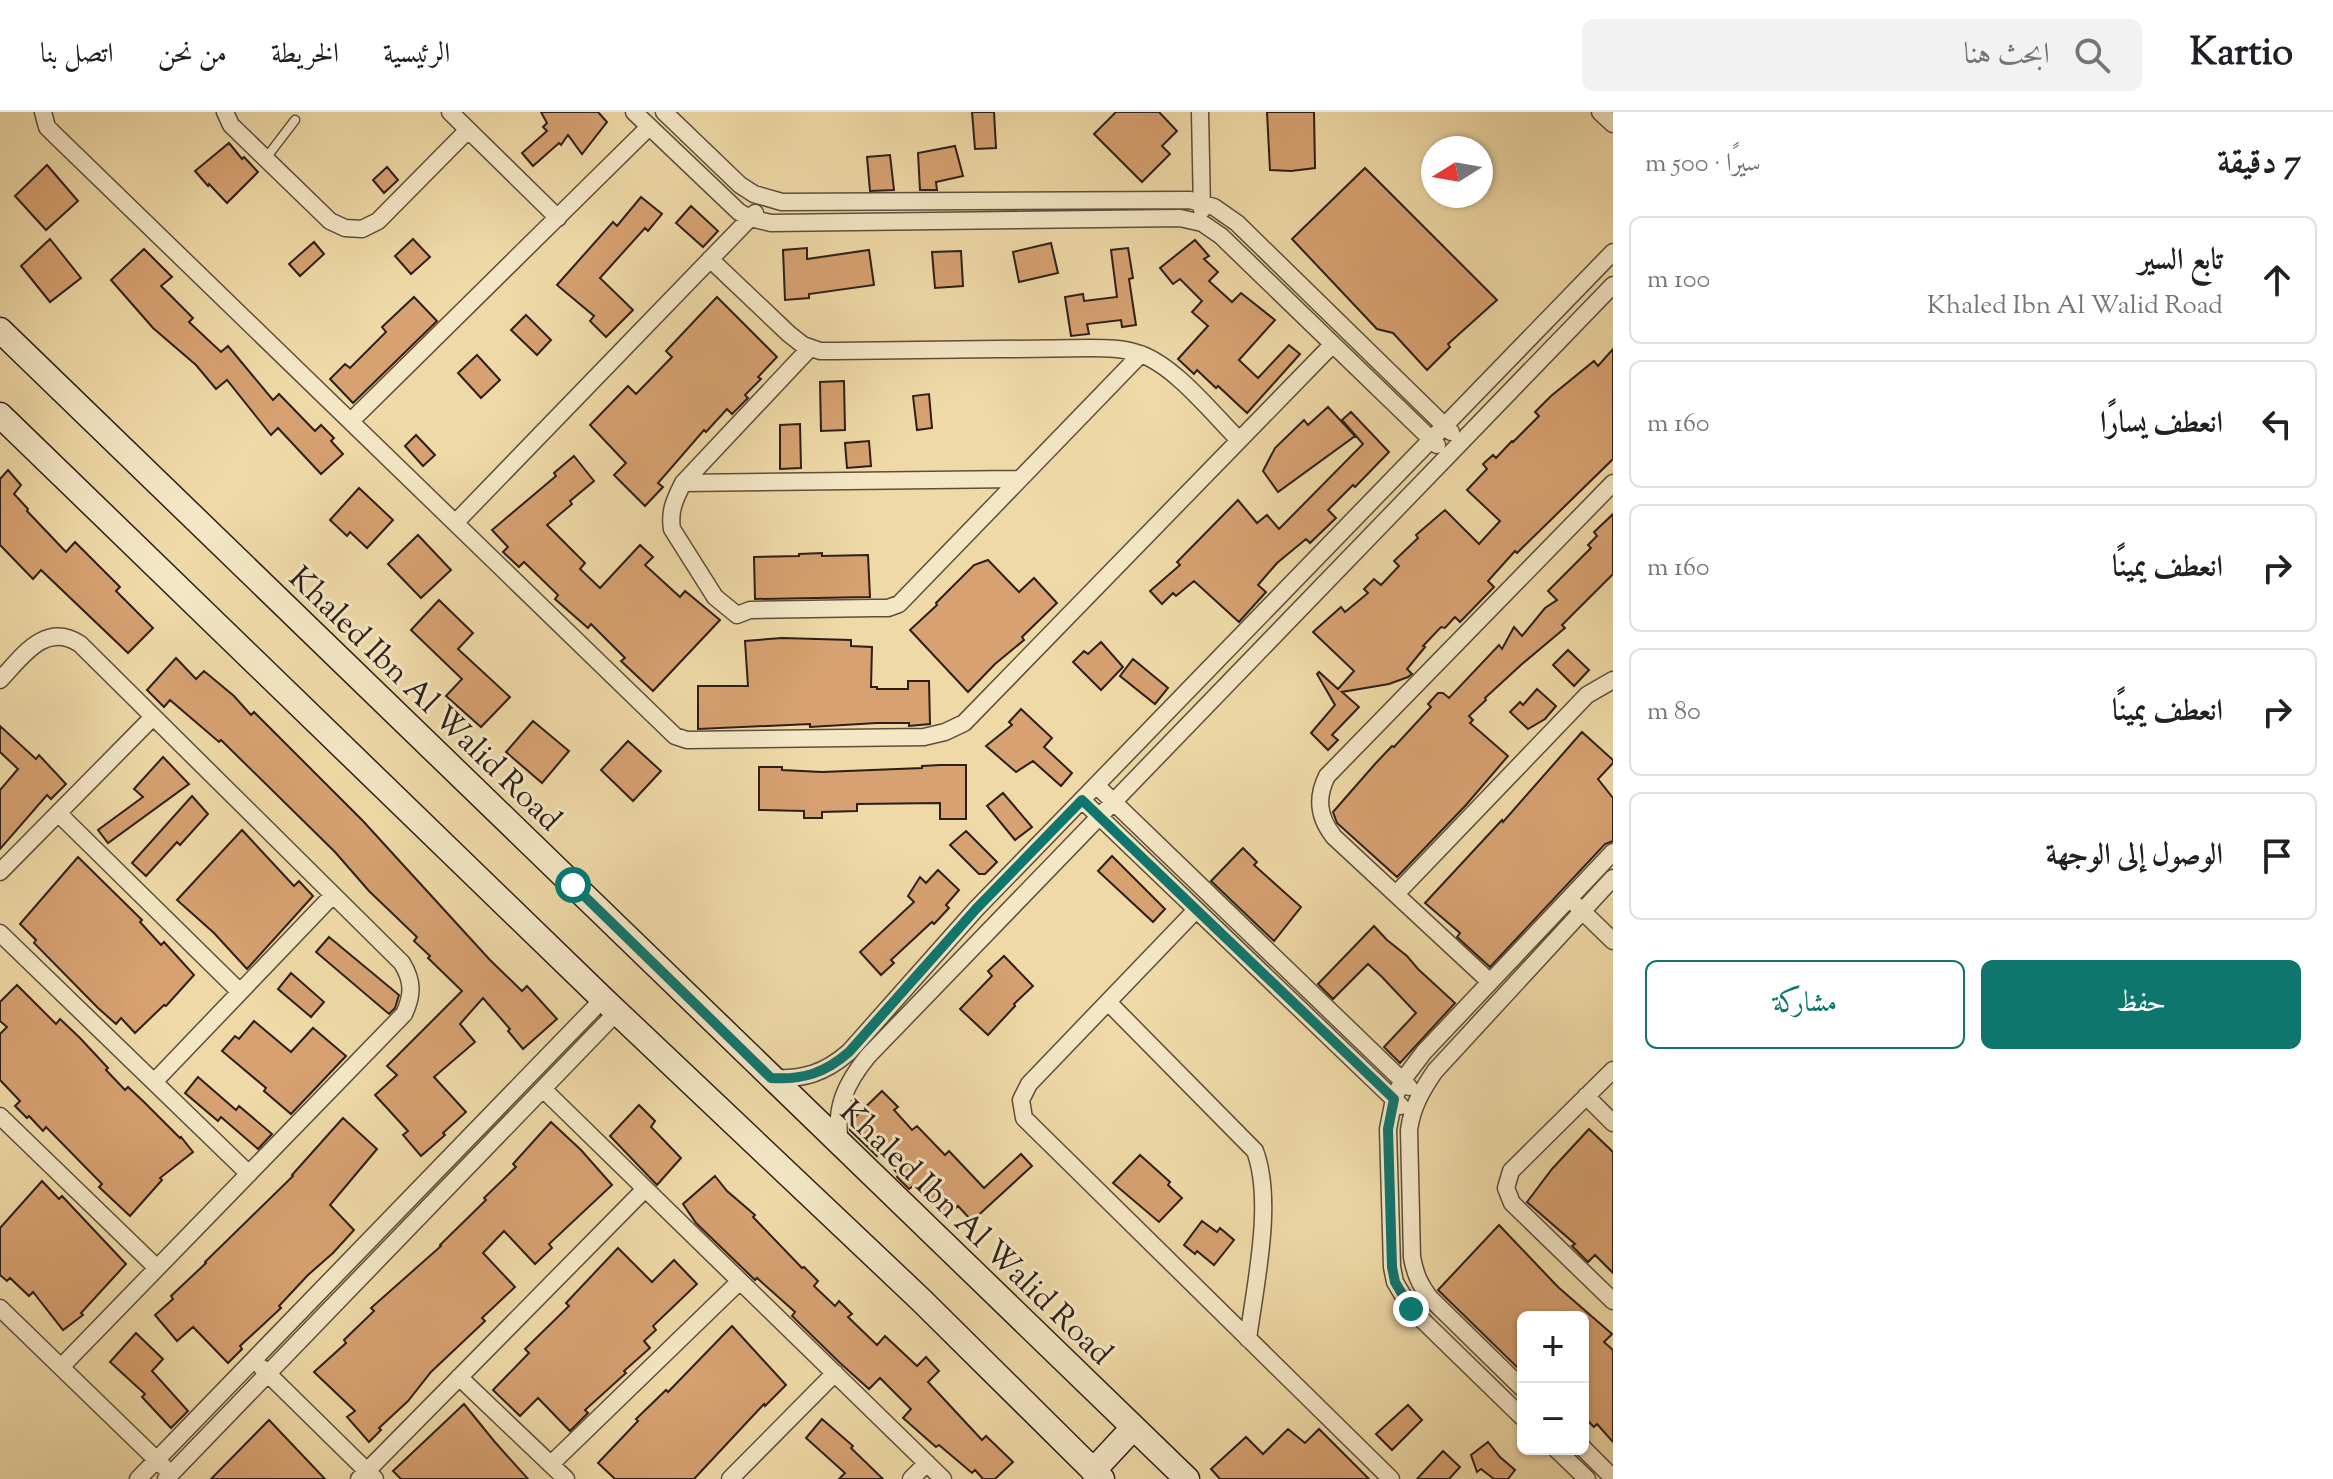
<!DOCTYPE html>
<html lang="ar">
<meta charset="utf-8">
<style>
:root{--surface:#fff;--page:#f2f2f2;--text:#202124;--muted:#757577;--line:#e0e0e0;--accent:#0f766e}
body{margin:0;font-family:"Sorts Mill Goudy",Amiri,serif;background:var(--page);color:var(--text);direction:rtl}
.controls{position:absolute;right:24px;bottom:24px;display:grid;overflow:hidden;border-radius:12px;box-shadow:0 2px 6px #0004}
.controls button{width:72px;height:72px;display:grid;place-items:center;padding:0;border:0;border-bottom:2px solid var(--line);background:var(--surface);color:var(--text);font:40px sans-serif}
.compass{position:absolute;left:1421px;top:24px;width:72px;height:72px;border-radius:50%;background:var(--surface);box-shadow:0 2px 6px #0004;rotate:259deg}
.stop{position:absolute;width:24px;height:24px;margin:-18px;border:6px solid #0f766e;border-radius:50%;background:#fff}
.stop.end{background:#0f766e;border-color:#fff;box-shadow:0 2px 8px #0008}
.list{margin:0;padding:0;list-style:none}
h2{display:flex;justify-content:space-between;align-items:center;height:104px;margin:0;padding:0 32px;font-size:34px}
h2 small{font-size:26px;font-weight:400;color:var(--muted)}
.list li{display:grid;grid-template-columns:52px 1fr auto;gap:24px;align-items:center;box-sizing:border-box;height:128px;margin:0 16px 16px;padding:0 16px;border:2px solid var(--line);border-radius:12px}
.list b{display:block;font-size:30px;white-space:nowrap}
.list p{margin:0;font-size:26px;white-space:nowrap;color:var(--muted)}
.list em{font-size:26px;font-style:normal;color:var(--muted)}
.actions{display:flex;gap:16px;padding:24px 32px}
.actions a{flex:1;padding:18px 0;border:2px solid var(--accent);border-radius:12px;text-align:center;font-size:28px;color:var(--accent)}
.actions .main{background:var(--accent);color:#fff}
.icon{flex:none;width:44px;height:44px;fill:none;stroke:currentColor;stroke-width:2;stroke-linecap:round;stroke-linejoin:round}
.map{position:relative;flex:none;width:1613px;height:1367px;overflow:hidden;direction:ltr}
header{display:flex;align-items:center;gap:48px;box-sizing:border-box;height:112px;padding:0 40px;background:var(--surface);border-bottom:2px solid var(--line)}
header strong{font-size:38px}
nav{display:flex;gap:44px;margin-inline-start:auto;font-size:28px}
.search{width:560px;height:72px;background:var(--page);display:flex;align-items:center;gap:20px;box-sizing:border-box;padding:0 28px;border-radius:12px;color:var(--muted);font-size:30px}
main{display:flex}
aside{flex:1;background:var(--surface)}
.map>svg:first-child{display:block}
.building{fill:#d7a171;stroke:#2c1f19;stroke-width:2}
.lines{fill:none;stroke-linecap:round;stroke-linejoin:round}
.lane-casing{stroke:#5d4e3c;stroke-width:11}
.street-casing{stroke:#5d4e3c;stroke-width:19}
.secondary-casing{stroke:#2c1f19;stroke-width:27}
.lane{stroke:#f5e7c6;stroke-width:8}
.street{stroke:#f5e7c6;stroke-width:16}
.secondary{stroke:#f5e7c6;stroke-width:24}
.route{stroke:#0f766e;stroke-width:10}
.labels{text-anchor:middle;stroke-width:6;stroke-linejoin:round;paint-order:stroke}
.street-label{font-size:32px;fill:#2c1f19;stroke:#f5e7c6}
</style>
<header>
<strong>Kartio</strong>
<div class="search"><svg class="icon" aria-label="search" viewBox="0 0 24 24"><circle cx="10" cy="10" r="6"/><path d="M15 15l6 6"/></svg>ابحث هنا</div>
<nav><a>الرئيسية</a><a>الخريطة</a><a>من نحن</a><a>اتصل بنا</a></nav>
</header>
<main>
<aside>
<h2>7 دقيقة<small>سيرًا · 500 m</small></h2>
<ul class="list">
<li><svg class="icon" aria-label="ahead" viewBox="0 0 24 24"><path d="M12 20V5M6 11l6-6 6 6"/></svg><div><b>تابع السير</b><p>Khaled Ibn Al Walid Road</p></div><em>100 m</em></li>
<li><svg class="icon" aria-label="left" viewBox="0 0 24 24"><path d="M17 20v-9H6M10 6l-5 5 5 5"/></svg><div><b>انعطف يسارًا</b></div><em>160 m</em></li>
<li><svg class="icon" aria-label="right" viewBox="0 0 24 24"><path d="M7 20v-9h11M14 6l5 5-5 5"/></svg><div><b>انعطف يمينًا</b></div><em>160 m</em></li>
<li><svg class="icon" aria-label="right" viewBox="0 0 24 24"><path d="M7 20v-9h11M14 6l5 5-5 5"/></svg><div><b>انعطف يمينًا</b></div><em>80 m</em></li>
<li><svg class="icon" aria-label="arrive" viewBox="0 0 24 24"><path d="M6 21V4h12l-3 4 3 4H6"/></svg><div><b>الوصول إلى الوجهة</b></div></li>
</ul>
<div class="actions"><a class="main">حفظ</a><a>مشاركة</a></div>
</aside>
<div class="map">
<svg width="1613" height="1367" viewBox="0 0 1613 1367">
<rect width="100%" height="100%" fill="#efdaa7"/>
<filter id="stains"><feTurbulence type="fractalNoise" baseFrequency=".0025" numOctaves="4"/><feColorMatrix values="0 0 0 0 .2 0 0 0 0 .09 0 0 0 0 .02 0 0 0 .5 -.17"/></filter>
<radialGradient id="worn" r=".72"><stop offset=".6" stop-color="#630" stop-opacity="0"/><stop offset="1" stop-color="#630" stop-opacity=".3"/></radialGradient>
<path class="building" d="M541 0H598L607 10 582 42 568 23 561 33 559 31 533 54 522 41 547 19 543 15 547 11Z
M972 0H994L996 36 975 37Z
M1116 0H1159L1177 19 1162 34 1170 42 1142 70 1094 22Z
M1267 0H1314L1315 56 1291 59 1270 58Z
M229 31 242 47 244 45 258 60 227 91 209 72 208 74 195 59Z
M955 34 963 64 936 70 937 78H920L918 41Z
M890 43 894 78 870 79 867 45Z
M47 53 78 89 46 118 15 84Z
M387 55 398 68 384 81 373 68Z
M1365 56 1497 188 1448 232 1450 235 1427 258 1393 221 1377 217 1292 127Z
M641 85 662 102 648 119 645 116 600 166 633 198 606 225 590 209 594 204 557 173 613 110 617 114Z
M691 94 718 119 703 135 676 111Z
M50 127 81 166 50 190 21 154Z
M413 127 430 145 411 162 395 144Z
M1195 128 1209 144 1204 147 1218 160 1209 169 1232 190 1241 181 1275 208 1239 248 1258 266 1289 233 1300 242 1247 301 1218 274 1216 276 1197 258 1194 262 1178 247 1208 214 1192 200 1202 189 1180 167 1173 172 1160 156Z
M314 130 324 142 300 164 289 152Z
M1051 131 1058 161 1019 170 1013 140Z
M807 136V147L869 138 874 173 809 182V186L785 188 783 138Z
M1128 136 1133 166 1129 167 1136 213 1122 215 1121 208 1087 212 1089 222 1071 224 1065 185 1083 182 1084 189 1117 185 1111 138Z
M144 137 172 165 161 174 193 206 189 210 221 240 228 234 273 288 279 282 315 319 321 313 334 326 331 329 343 342 321 362 278 316 271 323 227 268 216 277 196 253 153 216 111 168Z
M961 139 963 174 935 176 932 140Z
M414 185 437 209 353 291 330 267 345 252 350 256 386 220 382 215Z
M717 185 777 245 758 265 761 267 745 283 748 286 732 302 727 297 706 320 704 318 658 371 663 375 645 394 614 363 626 351 590 313 628 274 636 282 672 245 666 239Z
M526 203 551 228 537 243 511 218Z
M1613 237V347L1517 441 1515 439 1488 469 1494 475 1460 510 1455 505 1445 516 1441 515 1423 534 1425 535 1407 557 1412 562 1408 565 1389 572 1342 580 1359 595 1332 623 1338 628 1328 638 1311 621 1335 593 1317 562 1319 560 1338 577 1354 559 1313 520 1341 495 1345 500 1368 481 1364 477 1374 467 1381 473 1399 454 1394 449 1418 426 1416 423 1445 398 1479 432 1500 409 1467 378 1487 357 1483 352 1493 343 1496 346 1512 329 1513 330 1539 304 1535 300 1551 284 1594 249 1598 254Z
M477 243 500 268 481 286 458 261Z
M844 269 845 318 821 319 820 270Z
M929 282 932 316 917 318 913 284Z
M1328 295 1355 324 1278 380 1263 359 1275 336 1304 308 1308 313Z
M1351 300 1389 340 1355 375 1353 373 1328 398 1336 406 1310 431 1306 427 1277 451 1258 473 1266 480 1239 510 1194 469 1176 484 1173 481 1162 492 1150 479 1180 453 1177 450 1238 388 1257 411 1267 403 1279 417 1363 332 1342 308Z
M800 312 801 356 780 357V313Z
M416 323 435 343 423 354 405 334Z
M869 329 871 354 847 356 845 331Z
M574 344 594 369 570 389 572 392 547 413 585 451 580 457 600 476 640 433 653 445 645 453 680 485 685 479 720 508 653 579 621 549 625 546 591 512 588 516 555 487 558 483 524 450 519 455 503 440 508 435 492 418 556 364 554 361Z
M8 358 21 373 14 382 28 397 27 399 66 440 75 430 120 475 116 479 153 516 128 541 41 458 33 467 0 433V367Z
M359 376 393 408 367 436 350 420 347 424 330 408Z
M1613 402V462L1562 513 1565 516 1522 552 1485 586 1486 588 1469 604 1473 608 1470 611 1508 644 1466 693 1397 765 1337 711 1333 700 1375 652 1392 634 1394 635 1431 595 1428 592 1438 581H1443L1449 586 1499 533 1502 537 1514 515 1522 524 1545 496 1557 488 1548 479 1591 436 1588 433 1597 424 1594 420Z
M418 423 451 458 421 486 388 452Z
M822 441V444L868 443 870 485 755 487 754 445 799 444V442Z
M988 448 1019 480 1034 466 1057 491 1022 525 1024 528 995 552 968 580 910 518 937 493 936 491 974 453Z
M439 488 473 521 458 537 510 585 481 615 446 584 462 567 411 518Z
M782 526 851 528V534L872 535 871 575H877V577H908V569H929L930 612 909 614V611H877L810 615V612L698 617V574H748L745 529Z
M1101 530 1123 555 1101 578 1073 550 1084 539 1088 542Z
M1568 538 1589 558 1574 574 1553 553Z
M176 546 196 567 204 559 234 584 251 603 254 600 363 709 490 848 522 879 527 874 557 907 523 937 508 919 510 917 483 886 460 912 475 930 434 965 466 1000 443 1021 445 1023 421 1044 403 1023 408 1019 375 983 397 963 387 954 462 879 428 846 430 844 414 829 417 825 369 779 335 740 221 628 219 630 170 588 164 595 147 578Z
M1133 547 1168 576 1155 592 1120 564Z
M1537 577 1556 594 1545 607 1528 617 1510 600 1520 590 1523 593Z
M1021 597 1052 626 1044 635 1072 661 1061 674 1033 649 1016 660 986 634 1012 613 1009 610Z
M533 609 569 639 542 671 506 640Z
M0 614 36 647 39 643 66 672 51 687 47 683 0 737V678L18 657 0 640Z
M1582 620 1613 648V651L1598 667 1613 686V729L1605 732 1490 855 1457 825 1460 821 1425 791 1502 708 1503 710Z
M628 629 661 659 633 689 601 658Z
M163 645 189 672 108 731 98 718 143 685 134 677Z
M940 653H966V707H940V691L857 692V699L822 700V706H804V699L759 698V655H782V658L822 660 922 656V654Z
M1003 681 1032 715 1015 728 987 694Z
M192 684 208 702 180 733 177 730 146 764 132 751Z
M242 718 294 774 299 769 313 784 247 857 214 821 177 788Z
M966 719 997 750 985 762H979L950 733Z
M1243 736 1257 750 1254 753 1301 795 1274 829 1211 769Z
M1112 744 1165 797 1153 810 1098 759Z
M78 745 142 808 140 810 161 833 164 830 194 863 166 894 164 893 135 921 121 906 116 912 98 896 34 831 36 828 20 812Z
M938 758 959 778 946 793 949 796 934 812 932 810 891 848 894 851 881 863 860 840 914 790 908 784 920 765 926 771Z
M1374 814 1387 828 1407 844 1418 857 1455 891 1400 951 1384 935 1416 901 1382 865 1368 852 1333 887 1318 872Z
M329 825 399 883 395 896 389 902 316 840Z
M1004 844 1033 874 1014 892 1015 894 988 923 960 897 992 864 988 859Z
M291 861 324 890 311 905 278 877Z
M17 873 56 912 60 907 80 926 108 956 106 958 125 978 128 975 144 990 180 1026 181 1025 193 1040 160 1066 162 1068 130 1104 99 1075 102 1072 46 1015 43 1019 29 1004 27 1006 15 994 20 989 0 968V922L7 915 0 909V890Z
M254 909 291 940 313 916 346 944 291 1002 264 979 266 976 222 939 235 924 239 927Z
M198 965 236 998 239 994 272 1022 258 1037 221 1005 218 1009 185 981Z
M882 979 898 995 894 998 912 1018 917 1014 945 1043 949 1039 984 1076 1021 1042 1032 1054 972 1109 958 1094 947 1104 930 1086 927 1089 913 1074 909 1077 897 1065 899 1063 880 1041 877 1044 850 1018V1010Z
M639 993 655 1009 651 1015 681 1046 657 1073 610 1024Z
M343 1006 377 1037 330 1093 354 1118 333 1141 308 1163 279 1194 281 1196 240 1234 242 1237 228 1251 193 1215 177 1229 155 1203 173 1187 171 1184 206 1151 205 1150 293 1064 292 1063Z
M551 1010 581 1038 612 1073 549 1132 552 1136 535 1152 504 1119 483 1141 515 1175 482 1206 485 1209 431 1260 408 1289 379 1316 381 1318 369 1330 347 1305 355 1299 314 1260 346 1231 344 1228 374 1199 371 1196 441 1134 440 1133 486 1088 484 1086 516 1055 513 1052Z
M1589 1017 1613 1040V1161L1595 1143 1588 1150 1572 1134 1575 1132 1527 1090 1552 1057Z
M1140 1043 1170 1070 1168 1073 1182 1086 1159 1110 1113 1071Z
M715 1064 727 1079 755 1103 753 1105 802 1156 804 1155 818 1169 814 1174 835 1194 839 1189 852 1202 848 1205 877 1233 885 1224 917 1254 926 1245 939 1259 928 1270 982 1328 986 1324 1013 1350 995 1367H983L975 1358 972 1361 939 1333 936 1335 903 1306 911 1297 880 1266 869 1277 839 1250 792 1204 795 1200 757 1166 755 1168 696 1111 683 1092Z
M42 1069 59 1087 62 1084 126 1152 81 1201 83 1203 63 1218 33 1180 29 1184 10 1166 7 1169 0 1163V1116Z
M1202 1109 1217 1120 1220 1116 1234 1128 1214 1153 1197 1139 1195 1142 1184 1133Z
M1499 1113 1558 1175 1612 1222 1604 1230 1613 1238V1330L1597 1312 1594 1315 1583 1304V1205H1523V1261L1438 1178Z
M618 1136 652 1170 674 1148 697 1172 653 1214 656 1218 644 1229 650 1236 624 1259 626 1261 585 1298 588 1301 570 1319 538 1286 520 1304 493 1278 529 1241 525 1237 569 1194 566 1191Z
M732 1214 786 1273 765 1294 764 1292 694 1367H615L598 1351 638 1309 636 1307 666 1278 668 1280Z
M136 1221 163 1247 152 1259 188 1299 171 1316 142 1285 145 1282 110 1250Z
M464 1292 494 1329 528 1367H401L393 1359Z
M1408 1293 1422 1308 1392 1338 1376 1322Z
M822 1307 853 1334 851 1336 883 1367H839L845 1361 806 1326Z
M269 1308 325 1367H211Z
M1288 1317 1305 1331 1319 1317 1369 1367H1220L1211 1357 1246 1325 1263 1342Z
M1488 1330 1500 1345 1515 1358 1508 1367H1494L1481 1357 1477 1360 1471 1343Z
M1443 1339 1460 1355 1449 1367H1417Z"/>
<g class="lines">
<defs>
<path id="lane" d="M266 46 295 8"/>
<path id="street" d="M43 0 47 15 56 24 645 595 675 624 687 628 924 625 945 620 964 611 1332 233
M225 0 231 13 330 109 345 116 362 117 378 109 468 18
M450 0 558 106
M634 0 739 100 750 106 771 111 1180 106 1202 111 1221 124 1437 333
M664 0 740 73 754 82 782 90 1190 88 1214 95 1237 111 1451 320
M1200 0 1202 98
M1600 0 1613 12
M710 147 789 222 803 233 820 239H838L1090 236C1106 236 1123 236 1140 242 1174 253 1213 302 1239 328
M810 236 683 371C675 387 669 399 672 417L715 485 737 503 750 498 874 496H888L899 492 1141 242
M351 309 649 15
M683 371 1017 367
M456 410 755 101
M0 568C22 545 45 509 80 532L402 851C413 869 413 883 404 902L61 1255
M1096 673 1409 975
M1082 688 1401 994
M58 701 240 880
M0 760 153 605
M1396 782 1587 583 1613 568
M1577 794 1613 829
M1196 798 1029 972 1021 988 1024 1006 1391 1367
M0 821 249 1062
M1489 869 1334 725C1318 705 1316 686 1327 664L1613 371
M1108 890 1255 1039C1274 1090 1255 1173 1248 1227
M1613 958 1511 1059 1506 1076 1512 1091 1613 1189
M771 966C803 968 825 961 849 940L976 797 1613 140
M154 970 333 783
M543 977 943 1367
M1586 984 1613 1011
M0 1004 157 1156
M840 1031C834 996 846 971 868 944L1613 173
M0 1196 164 1355
M262 1256 375 1367
M459 1265 566 1367
M1523 1277 1430 1186C1420 1173 1415 1162 1412 1145L1409 1018C1412 995 1422 978 1435 959L1613 766
M1523 1306 1411 1197 1395 1170 1392 1155 1388 1017 1394 987 1402 969 1424 940 1613 740
M1583 1336 1613 1366
M1556 1337 1587 1367
M551 1352 740 1169
M138 1367 603 887
M166 1367 617 900
M359 1367 645 1077
M730 1367 835 1261
M911 1367 927 1351"/>
<path id="secondary" d="M0 218 1187 1367
M0 303 603 887 920 1187 1102 1367
M1093 1359 1133 1316"/>
</defs>
<use href="#lane" class="lane-casing"/>
<use href="#street" class="street-casing"/>
<use href="#secondary" class="secondary-casing"/>
<use href="#lane" class="lane"/>
<use href="#street" class="street"/>
<use href="#secondary" class="secondary"/>
</g>
<g class="lines">
<path class="route" d="M573 773 771 966C803 968 825 961 849 940L976 797 1082 688 1394 987 1388 1017 1392 1155 1395 1170 1411 1197"/>
</g>
<g class="labels">
<g class="street-label">
<text transform="translate(426 586) rotate(44)" y="11">Khaled Ibn Al Walid Road</text>
<text transform="translate(977 1120) rotate(44)" y="11">Khaled Ibn Al Walid Road</text>
</g>
</g>
<rect width="100%" height="100%" filter="url(#stains)"/>
<rect width="100%" height="100%" fill="url(#worn)"/>
</svg>
<div class="controls">
<button>+</button>
<button>−</button>
</div>
<svg class="compass" viewBox="-18 -18 36 36"><path d="M0-13l5 13h-10z" fill="#e53935"/><path d="M0 13l5-13h-10z" fill="#757577"/></svg>
<div class="stop" style="left:573px;top:773px"></div>
<div class="stop end" style="left:1411px;top:1197px"></div>
</div>
</main>
